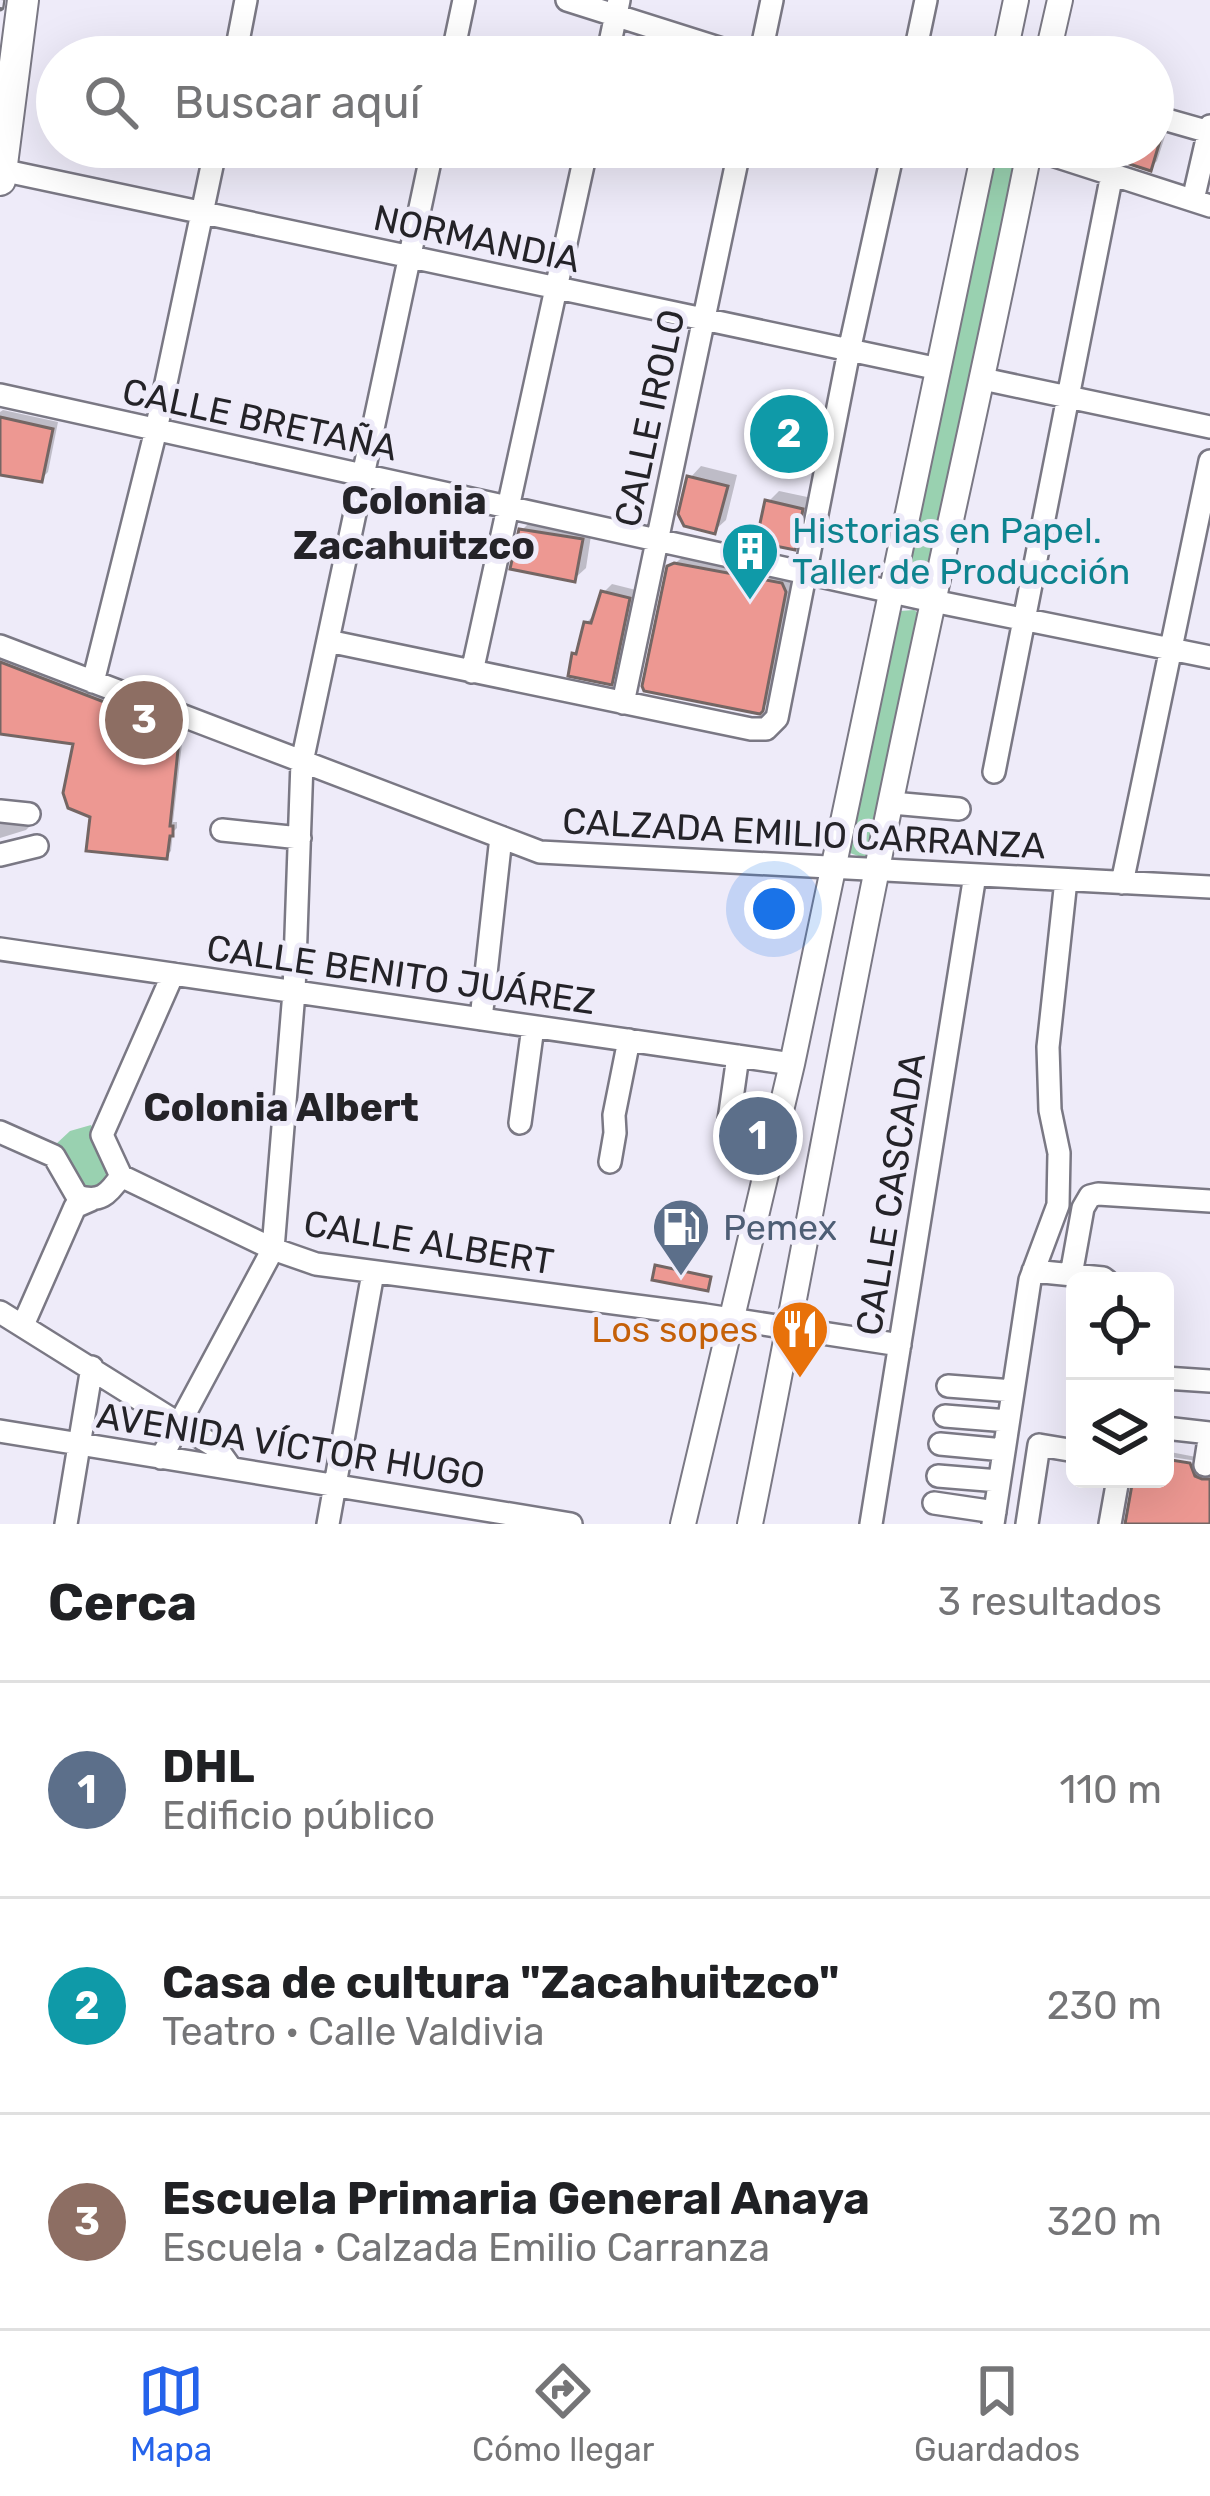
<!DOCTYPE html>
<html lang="es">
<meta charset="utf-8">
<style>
:root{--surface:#fff;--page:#f6f6f6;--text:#202124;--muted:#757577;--line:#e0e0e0;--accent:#2563eb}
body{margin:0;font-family:Rubik,sans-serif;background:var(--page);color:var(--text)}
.controls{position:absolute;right:36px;bottom:36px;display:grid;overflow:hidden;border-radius:18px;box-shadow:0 12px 48px #0002}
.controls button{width:108px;height:108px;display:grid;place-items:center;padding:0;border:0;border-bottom:3px solid var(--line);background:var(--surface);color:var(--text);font:60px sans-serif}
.you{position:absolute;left:774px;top:909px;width:42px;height:42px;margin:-30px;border:9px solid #fff;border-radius:50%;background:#1a73e8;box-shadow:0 0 0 18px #1a73e833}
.badge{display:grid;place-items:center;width:78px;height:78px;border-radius:50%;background:var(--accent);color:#fff;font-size:39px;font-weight:700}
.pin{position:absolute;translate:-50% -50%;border:6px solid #fff;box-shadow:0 3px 12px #0006}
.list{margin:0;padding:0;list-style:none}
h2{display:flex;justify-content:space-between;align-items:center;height:156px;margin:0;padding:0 48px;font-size:51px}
h2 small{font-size:39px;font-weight:400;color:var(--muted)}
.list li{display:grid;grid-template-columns:78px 1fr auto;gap:36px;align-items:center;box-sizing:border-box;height:216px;padding:0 48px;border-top:3px solid var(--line)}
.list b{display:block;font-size:45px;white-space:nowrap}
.list p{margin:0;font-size:39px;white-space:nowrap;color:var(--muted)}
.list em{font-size:39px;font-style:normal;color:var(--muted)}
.icon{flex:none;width:66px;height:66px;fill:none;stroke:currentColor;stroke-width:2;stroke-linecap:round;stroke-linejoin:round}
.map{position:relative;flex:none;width:1210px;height:1524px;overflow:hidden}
.search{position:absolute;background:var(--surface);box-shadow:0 12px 48px #0002;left:36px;right:36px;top:36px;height:132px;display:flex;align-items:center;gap:30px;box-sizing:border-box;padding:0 42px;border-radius:66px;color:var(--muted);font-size:45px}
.sheet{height:804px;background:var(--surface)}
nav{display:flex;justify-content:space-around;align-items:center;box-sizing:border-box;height:168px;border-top:3px solid var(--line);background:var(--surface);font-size:33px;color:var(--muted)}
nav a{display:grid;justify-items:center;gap:6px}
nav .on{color:var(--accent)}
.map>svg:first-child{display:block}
.green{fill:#99d1b0}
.shadow{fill:#0003}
.building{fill:#ed9892;stroke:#746664;stroke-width:3}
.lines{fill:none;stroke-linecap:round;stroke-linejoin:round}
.minor-casing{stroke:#7a7884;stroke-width:26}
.major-casing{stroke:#7a7884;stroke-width:28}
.highway-casing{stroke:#7a7884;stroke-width:34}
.minor{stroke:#fff;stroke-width:21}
.major{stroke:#fff;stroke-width:24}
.highway{stroke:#fff;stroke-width:30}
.rail-casing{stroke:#73727a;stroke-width:9}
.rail{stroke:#eeebf9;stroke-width:4.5;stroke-dasharray:14;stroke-linecap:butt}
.labels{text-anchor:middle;stroke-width:10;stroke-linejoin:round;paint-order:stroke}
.street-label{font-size:36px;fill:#242328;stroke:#eeebf9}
.culture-label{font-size:36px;fill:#0d838f;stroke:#eeebf9;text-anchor:start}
.service-label{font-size:36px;fill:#4e5e75;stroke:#eeebf9;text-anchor:start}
.food-label{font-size:36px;fill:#c56008;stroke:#eeebf9;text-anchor:end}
.neighbourhood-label{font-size:39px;font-weight:bold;fill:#242328;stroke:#eeebf9}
</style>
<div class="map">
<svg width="1210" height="1524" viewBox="0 0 1210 1524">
<rect width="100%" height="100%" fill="#eeebf9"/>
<path class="green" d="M1002 153 1015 155 1016 173 931 578 924 585 909 581 906 572 994 158Z
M914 610 918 613 921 624 874 846 864 858 850 853 848 847 893 622 900 611Z
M91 1125 113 1174 99 1187 81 1190 55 1145 70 1131Z"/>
<path class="shadow" d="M1153 122 1168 127 1157 161 1150 168 1086 147H1153Z
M3 410 58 422 48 472 41 479 0 472V412Z
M769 413 821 426 819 439 814 444 764 418Z
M701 466 737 475 726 520 714 531 690 478Z
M779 491 812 498 805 536 794 547 768 502Z
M533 519 592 529 586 568 574 579 522 530Z
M683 557 789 576 792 584 770 700 759 711 670 567Z
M612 584 636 590 619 673 611 681 575 655 580 649 586 623 594 615 604 592Z
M0 656 115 700 113 714 184 726 173 822H177V828L173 832 171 851 166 856 93 815 77 741 0 731Z
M0 822 30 826 26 830 0 838Z
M1165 1451 1196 1457 1197 1461 1165 1456Z
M1165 1462 1202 1468 1210 1474V1524H1128L1135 1479H1165Z"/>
<path class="building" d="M1153 132 1162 134 1151 171 1077 147H1153Z
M0 417 53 429 42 482 0 475Z
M761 417 818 430 815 447 756 436Z
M687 476 728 486 715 534 684 526 678 514Z
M765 500 803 509 795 550 756 542Z
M519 529 583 539 575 582 510 569Z
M674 563 782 583 786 592 763 711 760 714 644 691 642 686 667 566Z
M601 591 630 598 612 685 568 676 572 653 576 654 584 622 591 623Z
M0 662 112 705 110 719 169 726 180 731 170 826H173V836H170L167 859 86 851 90 817 68 808 63 793 73 744 0 734Z
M655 1265 711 1277 708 1291 652 1280Z
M1165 1459 1190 1463 1195 1476 1202 1479H1210V1524H1125L1133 1479H1165Z"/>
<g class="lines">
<defs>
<path id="minor" d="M567 0 747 57
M235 57 246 0
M452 57 464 0
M607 57 619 0
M760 57 772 0
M914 57 926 0
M1153 116 1209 132
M1027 147 1210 206
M1 170 939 369
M1193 200 1210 126
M983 379 1210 427
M0 395 933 601 1210 657
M328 641 751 729H766L777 718 849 351 894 147
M0 646 540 852 1210 887
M472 672 587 147
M93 682 156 430 216 147
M623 703 740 147
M994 772 1112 174
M892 803 959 809
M0 811 29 814
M222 830 300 838
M0 855 37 846
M1122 883 1210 461
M0 949 792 1064
M481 1019 501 837
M520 1123 533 1027
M0 1132 54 1156 77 1196C100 1203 108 1195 121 1176L273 1249 316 1264 705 1315 900 1345
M727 1134 738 1056
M610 1162 615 1133 614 1115 629 1040
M121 1176 102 1135 173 974
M1033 1271 1103 1278 1107 1281
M1071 1275 1083 1208 1090 1196 1098 1194 1210 1201
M0 1312 216 1447 231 1468
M23 1325 75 1207 91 1200
M1165 1378 1210 1381
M948 1386 1013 1391
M945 1416 1008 1421
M1165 1428 1210 1433 1205 1465
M0 1431 571 1524
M940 1444 1004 1450
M161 1458 273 1249 294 992 302 762 433 147
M938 1476 999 1481
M934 1503 995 1512
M66 1524 92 1367
M328 1524 373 1273
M871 1524 975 875
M993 1524 1030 1280 1058 1205 1059 1153 1050 1110 1048 1047 1066 880
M1027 1524 1039 1445 1075 1451
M1110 1524 1118 1479"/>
<path id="major" d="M1004 57 1016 0
M1047 57 1060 0
M683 1524 792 1064 985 147
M750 1524C794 1308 832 1090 876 874 924 631 982 390 1030 147"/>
<path id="highway" d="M0 180 23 0"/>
</defs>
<use href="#minor" class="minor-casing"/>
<use href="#major" class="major-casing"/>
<use href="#highway" class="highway-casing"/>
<use href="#minor" class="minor"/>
<use href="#major" class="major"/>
<use href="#highway" class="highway"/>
<defs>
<path id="rail" d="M0 7 1 0"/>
</defs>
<use href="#rail" class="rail-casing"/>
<use href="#rail" class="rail"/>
</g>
<defs>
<symbol id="building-pin" viewBox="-11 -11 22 30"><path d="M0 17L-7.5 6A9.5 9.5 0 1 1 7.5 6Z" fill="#0f9aa8" stroke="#eeebf9"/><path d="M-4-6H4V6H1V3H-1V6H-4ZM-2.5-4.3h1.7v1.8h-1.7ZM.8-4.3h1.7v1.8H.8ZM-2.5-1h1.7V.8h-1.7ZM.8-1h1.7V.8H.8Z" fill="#fff"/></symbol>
<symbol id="fuel-pin" viewBox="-11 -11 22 30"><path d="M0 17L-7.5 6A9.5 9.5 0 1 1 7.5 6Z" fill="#5c6f8a" stroke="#eeebf9"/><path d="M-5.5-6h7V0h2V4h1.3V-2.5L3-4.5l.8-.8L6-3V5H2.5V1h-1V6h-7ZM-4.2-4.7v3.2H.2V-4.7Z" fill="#fff"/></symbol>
<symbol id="restaurant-pin" viewBox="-11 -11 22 30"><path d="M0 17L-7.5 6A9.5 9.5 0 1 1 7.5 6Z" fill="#e8710a" stroke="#eeebf9"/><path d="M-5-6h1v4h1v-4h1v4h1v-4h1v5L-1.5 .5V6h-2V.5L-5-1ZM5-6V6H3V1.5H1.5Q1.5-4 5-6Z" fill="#fff"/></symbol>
</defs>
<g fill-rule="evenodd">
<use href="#building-pin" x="717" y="518" width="66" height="90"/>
<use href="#fuel-pin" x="648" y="1194" width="66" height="90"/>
<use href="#restaurant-pin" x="767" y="1296" width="66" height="90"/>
</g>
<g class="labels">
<g class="street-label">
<text transform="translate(477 238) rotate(12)" y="13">NORMANDIA</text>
<text transform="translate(649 418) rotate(-78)" y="13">CALLE IROLO</text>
<text transform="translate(260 419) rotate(12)" y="13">CALLE BRETAÑA</text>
<text transform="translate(804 833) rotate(3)" y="13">CALZADA EMILIO CARRANZA</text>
<text transform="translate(401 974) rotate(8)" y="13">CALLE BENITO JUÁREZ</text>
<text transform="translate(890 1194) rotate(-81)" y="13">CALLE CASCADA</text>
<text transform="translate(429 1242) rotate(9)" y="13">CALLE ALBERT</text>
<text transform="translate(291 1445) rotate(9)" y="13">AVENIDA VÍCTOR HUGO</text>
</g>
<g class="culture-label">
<text x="792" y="543">Historias en Papel.<tspan x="792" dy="41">Taller de Producción</tspan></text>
</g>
<g class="service-label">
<text x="723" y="1240">Pemex</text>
</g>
<g class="food-label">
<text x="758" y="1342">Los sopes</text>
</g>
<g class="neighbourhood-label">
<text x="414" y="514">Colonia<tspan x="414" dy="45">Zacahuitzco</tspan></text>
<text x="281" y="1121">Colonia Albert</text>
</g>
</g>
</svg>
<div class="controls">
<button><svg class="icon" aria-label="locate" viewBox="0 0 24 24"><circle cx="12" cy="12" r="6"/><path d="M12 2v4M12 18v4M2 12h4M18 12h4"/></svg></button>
<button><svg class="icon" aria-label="layers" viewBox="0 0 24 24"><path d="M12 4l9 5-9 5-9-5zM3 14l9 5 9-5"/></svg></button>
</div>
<div class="you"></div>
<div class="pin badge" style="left:758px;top:1136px;background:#5c6f8a">1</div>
<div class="pin badge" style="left:789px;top:434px;background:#0f9aa8">2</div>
<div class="pin badge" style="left:144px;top:720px;background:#8d6e63">3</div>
<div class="search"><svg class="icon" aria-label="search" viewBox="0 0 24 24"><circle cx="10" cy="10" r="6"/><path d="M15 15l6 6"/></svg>Buscar aquí</div>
</div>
<section class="sheet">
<h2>Cerca<small>3 resultados</small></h2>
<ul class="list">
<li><span class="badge" style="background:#5c6f8a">1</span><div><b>DHL</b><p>Edificio público</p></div><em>110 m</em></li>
<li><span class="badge" style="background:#0f9aa8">2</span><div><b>Casa de cultura &quot;Zacahuitzco&quot;</b><p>Teatro · Calle Valdivia</p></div><em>230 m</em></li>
<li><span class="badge" style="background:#8d6e63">3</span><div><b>Escuela Primaria General Anaya</b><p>Escuela · Calzada Emilio Carranza</p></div><em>320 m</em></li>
</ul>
</section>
<nav>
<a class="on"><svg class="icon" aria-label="map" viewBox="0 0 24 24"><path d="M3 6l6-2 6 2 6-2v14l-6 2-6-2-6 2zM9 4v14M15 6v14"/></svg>Mapa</a>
<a><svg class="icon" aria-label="directions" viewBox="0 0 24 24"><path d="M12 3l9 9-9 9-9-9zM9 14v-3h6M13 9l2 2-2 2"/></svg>Cómo llegar</a>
<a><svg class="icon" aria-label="saved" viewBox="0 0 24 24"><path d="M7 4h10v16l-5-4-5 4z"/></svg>Guardados</a>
</nav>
